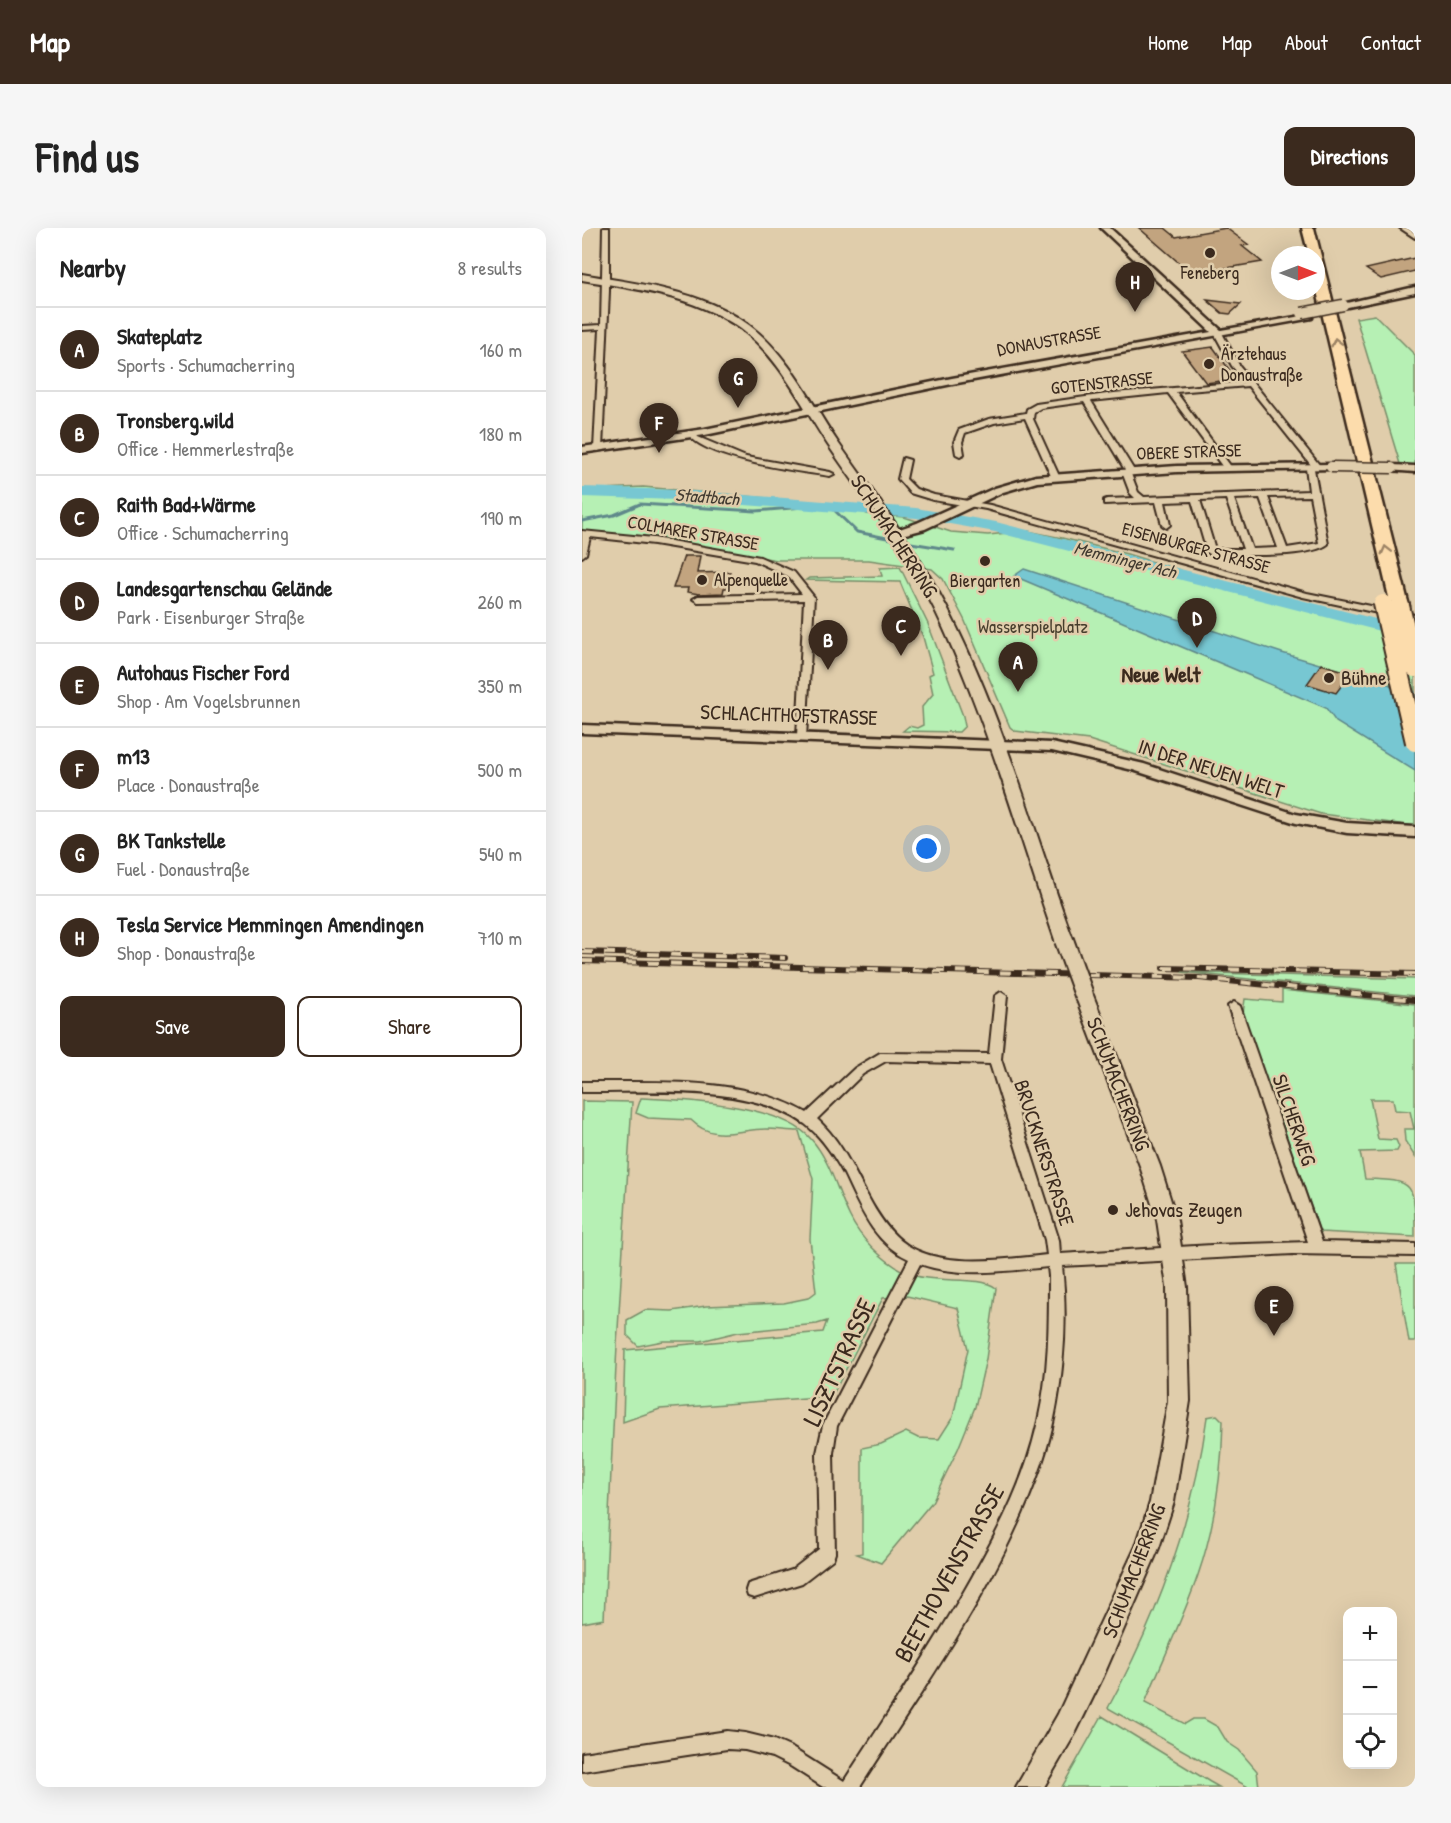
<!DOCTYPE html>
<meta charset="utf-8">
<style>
:root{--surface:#fff;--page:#f6f6f6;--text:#222;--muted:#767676;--line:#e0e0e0;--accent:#3b2a1e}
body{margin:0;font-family:"Patrick Hand",sans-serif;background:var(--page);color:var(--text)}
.controls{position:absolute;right:18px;bottom:18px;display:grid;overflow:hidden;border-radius:12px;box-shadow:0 6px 24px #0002}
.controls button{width:54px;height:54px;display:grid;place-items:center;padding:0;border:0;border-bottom:2px solid var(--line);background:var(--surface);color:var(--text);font:30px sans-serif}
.compass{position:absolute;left:689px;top:18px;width:54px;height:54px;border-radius:50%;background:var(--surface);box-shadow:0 6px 24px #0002;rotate:90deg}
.you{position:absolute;left:345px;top:621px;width:21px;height:21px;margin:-15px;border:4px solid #fff;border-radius:50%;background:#1a73e8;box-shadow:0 0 0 9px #1a73e833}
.badge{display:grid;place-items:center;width:39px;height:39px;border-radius:50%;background:var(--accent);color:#fff;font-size:20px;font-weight:700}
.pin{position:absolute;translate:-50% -50px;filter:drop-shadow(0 2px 3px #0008)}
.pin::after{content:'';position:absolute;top:32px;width:21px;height:18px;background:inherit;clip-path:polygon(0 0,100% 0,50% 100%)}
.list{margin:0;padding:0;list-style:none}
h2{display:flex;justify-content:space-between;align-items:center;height:78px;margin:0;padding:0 24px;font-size:26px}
h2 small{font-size:20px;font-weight:400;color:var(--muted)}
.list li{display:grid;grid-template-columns:39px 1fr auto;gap:18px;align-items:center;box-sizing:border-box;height:84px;padding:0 24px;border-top:2px solid var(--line)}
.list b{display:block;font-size:22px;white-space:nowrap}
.list p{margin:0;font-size:20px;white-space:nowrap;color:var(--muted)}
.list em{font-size:20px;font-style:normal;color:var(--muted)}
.actions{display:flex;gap:12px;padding:18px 24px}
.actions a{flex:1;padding:14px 0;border:2px solid var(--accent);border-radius:12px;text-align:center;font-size:21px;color:var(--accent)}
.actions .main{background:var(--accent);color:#fff}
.icon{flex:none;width:33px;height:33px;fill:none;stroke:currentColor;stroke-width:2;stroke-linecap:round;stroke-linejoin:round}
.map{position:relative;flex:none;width:833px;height:1559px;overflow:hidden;border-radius:12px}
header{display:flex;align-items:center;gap:36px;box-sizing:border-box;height:84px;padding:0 30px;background:var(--accent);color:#fff}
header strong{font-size:28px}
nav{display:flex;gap:33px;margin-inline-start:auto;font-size:21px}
.intro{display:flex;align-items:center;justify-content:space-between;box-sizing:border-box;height:144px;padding:0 36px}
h1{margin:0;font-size:42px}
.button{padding:15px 27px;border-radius:12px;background:var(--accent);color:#fff;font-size:21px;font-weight:700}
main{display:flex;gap:36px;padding:0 36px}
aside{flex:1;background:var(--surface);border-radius:12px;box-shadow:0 6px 24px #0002}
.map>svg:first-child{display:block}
.green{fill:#b6f0b4;stroke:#788d69;stroke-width:1.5}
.water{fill:#77c7d2;stroke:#5f888a;stroke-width:1.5}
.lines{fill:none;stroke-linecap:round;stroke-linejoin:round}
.stream{stroke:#5f888a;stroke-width:3}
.river{fill:#77c7d2;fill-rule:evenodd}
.building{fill:#c2a47f;stroke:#3b2a1e;stroke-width:1.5}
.minor-casing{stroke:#3b2a1e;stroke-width:4}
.tertiary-casing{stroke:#3b2a1e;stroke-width:5}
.secondary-casing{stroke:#3b2a1e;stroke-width:4}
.motorway-casing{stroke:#3b2a1e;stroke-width:5}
.minor{fill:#e0cdab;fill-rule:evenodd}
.tertiary{fill:#e0cdab;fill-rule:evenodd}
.secondary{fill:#e0cdab;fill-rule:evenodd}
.motorway{fill:#fcdcac;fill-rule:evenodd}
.rail-casing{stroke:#3b2a1e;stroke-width:6}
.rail{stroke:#e0cdab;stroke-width:4;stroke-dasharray:11;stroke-linecap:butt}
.tertiary-bridge-casing{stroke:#3b2a1e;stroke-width:13;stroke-linecap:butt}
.secondary-bridge-casing{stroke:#3b2a1e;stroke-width:22;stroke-linecap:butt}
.motorway-bridge-casing{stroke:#3b2a1e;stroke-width:22;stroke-linecap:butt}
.tertiary-bridge{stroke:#e0cdab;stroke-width:10}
.secondary-bridge{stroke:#e0cdab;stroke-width:18}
.motorway-bridge{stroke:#fcdcac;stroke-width:18}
.oneway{stroke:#9c8365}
.poi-dot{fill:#3b2a1e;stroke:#e0cdab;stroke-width:2}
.labels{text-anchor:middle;stroke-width:5;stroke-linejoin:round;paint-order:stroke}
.far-poi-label{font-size:18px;fill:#3b2a1e;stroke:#e0cdab}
.far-street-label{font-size:18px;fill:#3b2a1e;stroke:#e0cdab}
.far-water-label{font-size:18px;font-style:italic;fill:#413a30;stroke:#e0cdab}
.far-park-label{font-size:18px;fill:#473e2d;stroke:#e0cdab}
.street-label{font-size:21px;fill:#3b2a1e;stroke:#e0cdab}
.poi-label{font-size:21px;fill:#3b2a1e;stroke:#e0cdab;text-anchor:start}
.neighbourhood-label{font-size:22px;font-weight:bold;fill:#3b2a1e;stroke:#e0cdab}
.near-street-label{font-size:26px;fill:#3b2a1e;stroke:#e0cdab}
</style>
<header>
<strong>Map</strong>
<nav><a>Home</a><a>Map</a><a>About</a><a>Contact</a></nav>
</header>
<div class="intro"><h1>Find us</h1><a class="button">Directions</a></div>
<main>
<aside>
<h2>Nearby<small>8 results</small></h2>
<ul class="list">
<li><span class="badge">A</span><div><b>Skateplatz</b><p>Sports · Schumacherring</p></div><em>160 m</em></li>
<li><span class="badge">B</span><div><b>Tronsberg.wild</b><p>Office · Hemmerlestraße</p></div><em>180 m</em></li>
<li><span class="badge">C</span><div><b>Raith Bad+Wärme</b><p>Office · Schumacherring</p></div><em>190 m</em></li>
<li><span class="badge">D</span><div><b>Landesgartenschau Gelände</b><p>Park · Eisenburger Straße</p></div><em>260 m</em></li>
<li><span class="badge">E</span><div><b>Autohaus Fischer Ford</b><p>Shop · Am Vogelsbrunnen</p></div><em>350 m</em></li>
<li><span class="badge">F</span><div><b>m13</b><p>Place · Donaustraße</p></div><em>500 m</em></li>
<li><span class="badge">G</span><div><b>BK Tankstelle</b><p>Fuel · Donaustraße</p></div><em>540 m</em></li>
<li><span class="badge">H</span><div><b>Tesla Service Memmingen Amendingen</b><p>Shop · Donaustraße</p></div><em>710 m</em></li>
</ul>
<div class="actions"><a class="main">Save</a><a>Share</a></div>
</aside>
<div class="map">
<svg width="833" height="1559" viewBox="0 0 833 1559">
<rect width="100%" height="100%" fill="#e0cdab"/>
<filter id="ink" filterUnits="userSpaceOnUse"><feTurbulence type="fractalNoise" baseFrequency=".0167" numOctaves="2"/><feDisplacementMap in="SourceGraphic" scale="12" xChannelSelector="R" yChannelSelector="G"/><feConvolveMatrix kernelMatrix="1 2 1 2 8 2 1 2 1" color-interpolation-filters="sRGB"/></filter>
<g filter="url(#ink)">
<path class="green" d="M793 87 833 127V237L818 236 774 90Z
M61 259 265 277 285 286 322 289 369 304 406 307 446 303 480 310 545 326 737 384 833 403V598L739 586 507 512 433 503 428 499 382 391 361 351 350 341 287 332H195L75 311 0 303V262Z
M318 339 346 396 381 488 383 498 377 504 321 503 327 498 335 500 341 497 340 479 351 466 347 447 351 445 341 409 318 354 224 352 227 350 300 348 298 340Z
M599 744 833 751V768Z
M700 762 833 776V929L823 913 822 901H832L828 883 813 882 811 871H788L796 911 814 912 817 919 815 923 778 924 783 951C833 952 833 954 833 1009L738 1004 661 786 663 771 700 774Z
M59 870C103 872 199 876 229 911 248 932 255 963 268 989 278 1010 300 1032 321 1043 348 1058 396 1046 414 1060L404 1131 393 1179 376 1221 350 1274 299 1335 275 1326 280 1325V1220L299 1216 324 1204 336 1210 357 1211 371 1189 386 1121 376 1080 325 1068 301 1070 250 1168 78 1181 41 1194 43 1122 241 1104 245 1093 235 1096 156 1104 119 1113H81L56 1118 45 1107V1092L63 1082 90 1083 124 1078 202 1075 226 1070 234 1064 228 1011 231 951 217 903C206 903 195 901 184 901 156 901 132 915 109 892L66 890 54 885Z
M0 873 50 874 35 1117 22 1391 0 1395Z
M814 1036H833V1114H827Z
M635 1187 641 1193C640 1245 633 1298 616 1347 601 1391 580 1433 563 1475L603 1496 611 1491H622L636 1499 645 1514 657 1522 675 1543 677 1559H666L526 1480C576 1388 611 1293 625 1189Z
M520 1488 628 1554 637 1559H480Z"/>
<path class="water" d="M442 341 700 425 833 464V543L754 494 744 480 432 348Z"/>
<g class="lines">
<path class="stream" d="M249 279 275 304 315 312
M0 293 32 287 58 276 174 283 234 278
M323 314 372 322"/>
<path class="river" d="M0 259 97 262 334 280 414 294 833 401V409H821L413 304 334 290 97 272 0 269Z"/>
</g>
<path class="building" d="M557 0H583L594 9 644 0 667 17 660 18 680 34 610 46Z
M833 30V43L799 51 784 41Z
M625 72 659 76 648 86 640 85Z
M631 119 654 151 624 155 600 123Z
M102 328H118L115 345 148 344 145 360H142L141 365 117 366 105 364 106 360H91Z
M739 436 769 445 754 465 725 456Z"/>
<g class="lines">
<defs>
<path id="minor" d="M21 0H27V63L20 221 16 223 12 221 18 101 0 102V98L19 97Z
M818 0H825L833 5V10Z
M633 103H639L657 137 739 239 732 241 746 316C726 331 656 326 629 327L625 324 610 273 583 274 588 297 584 300 580 297 574 274 522 276V272L525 271 553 270 548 265 540 244 543 242 502 174 459 180 452 184 451 191 477 248 476 250 469 248 443 190 412 195 383 205 380 214 382 226 378 228 374 226 372 214 377 202 407 191 444 185 445 181 454 176 532 165 663 154 650 138 632 105ZM666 158 729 237 724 239 727 263 562 269 556 264 549 246 553 244 509 173 586 165 643 242H646L650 240 594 164ZM728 268 737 315 705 320 686 269ZM678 270 696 320 670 321 652 271ZM644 271 661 321H633L618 272Z
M106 203H112L116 209 164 229 248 244 252 246 248 248C216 243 123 232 105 205Z
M321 230 328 232 324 251 334 261 352 267 408 277 725 365 833 387V393L721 369 404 281 351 272 328 265 316 251Z
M0 303 72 310 178 329 212 344 232 369 224 510 220 511 215 508 222 372 116 374 111 371 116 368 220 366 206 348 173 333 72 316 8 309 4 326 0 329Z
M419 764 425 768 419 831 477 1012 478 1026 630 1017 726 1014 646 778 652 774 658 778 740 1014 833 1016V1028L711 1026 480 1038C487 1099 480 1177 460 1235 420 1352 344 1456 278 1559H241L210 1539 190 1529 163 1522 145 1521 0 1543V1525L145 1503 163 1505 192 1512 210 1520 262 1553C301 1493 341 1433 377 1372 410 1315 442 1258 456 1193 467 1145 467 1097 467 1048L466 1039C425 1043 378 1050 338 1036L255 1198 251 1225 253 1325 251 1331 220 1355 172 1370 166 1368 164 1362 166 1356 210 1342 237 1321 235 1225 241 1197 327 1031C291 1015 278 979 262 946 252 928 240 909 223 896 165 855 68 865 0 864V854C74 855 158 847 225 885L273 840 298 825 407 826 413 768ZM304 833 408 836 463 1012 465 1027C424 1031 361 1041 325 1017 307 1005 295 986 285 967 270 939 259 913 235 891L281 846Z"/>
<path id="tertiary" d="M519 0H528L639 102 725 87 730 90 370 156 123 207 0 225V219L123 201 370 150 629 104Z
M833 59V65L761 80 756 77Z
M749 236 755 239 753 241 595 244 455 254 421 264 343 301 312 309 306 305 335 295 413 260 454 248 595 238Z
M810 237 833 238V244L806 242V238Z
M0 497 470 515 562 536 714 586 765 595 833 599V609L765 605 714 595 551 542 470 523 0 505Z"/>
<path id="secondary" d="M0 46C56 56 120 62 167 97 206 126 230 176 257 216 294 269 334 320 364 378 419 483 451 601 491 712L488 716 482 718 473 712C435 601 403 486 352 380 323 322 282 270 246 217 220 178 197 129 159 101 113 68 54 61 0 52Z
M502 760 508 762 511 767 578 938 595 992 605 1059 608 1173 592 1274 577 1320 521 1449 494 1504 462 1559H434L476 1486 554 1318 568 1274 586 1173 585 1059 575 992 558 938 493 767 496 762Z"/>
<path id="motorway" d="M720 0H732L827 378 824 382H812L809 378 734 59V27H727Z"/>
</defs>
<use href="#minor" class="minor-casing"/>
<use href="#tertiary" class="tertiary-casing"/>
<use href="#secondary" class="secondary-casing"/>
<use href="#motorway" class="motorway-casing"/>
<use href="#minor" class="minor"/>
<use href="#tertiary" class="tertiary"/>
<use href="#secondary" class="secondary"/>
<use href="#motorway" class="motorway"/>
<defs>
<path id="rail" d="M0 724 203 730
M0 733 617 750 833 772
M581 740 833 746"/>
</defs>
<use href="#rail" class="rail-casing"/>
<use href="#rail" class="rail"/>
<defs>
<path id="tertiary-bridge" d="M720 85 761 77
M749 239 810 240"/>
<path id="secondary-bridge" d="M482 712 502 767"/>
<path id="motorway-bridge" d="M801 376 833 514
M818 378 833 440"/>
</defs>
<use href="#tertiary-bridge" class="tertiary-bridge-casing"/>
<use href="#secondary-bridge" class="secondary-bridge-casing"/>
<use href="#motorway-bridge" class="motorway-bridge-casing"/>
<use href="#tertiary-bridge" class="tertiary-bridge"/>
<use href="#secondary-bridge" class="secondary-bridge"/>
<use href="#motorway-bridge" class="motorway-bridge"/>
</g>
<defs><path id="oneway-chevron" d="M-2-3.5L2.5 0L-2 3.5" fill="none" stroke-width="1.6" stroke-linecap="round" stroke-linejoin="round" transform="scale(1.5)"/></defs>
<g class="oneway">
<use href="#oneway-chevron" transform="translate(754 114) rotate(-104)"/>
<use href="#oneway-chevron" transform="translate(804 322) rotate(-104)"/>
</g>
</g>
<g class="poi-dot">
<circle cx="628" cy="25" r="6"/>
<circle cx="627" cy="136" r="6"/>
<circle cx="403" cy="333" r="6"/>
<circle cx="120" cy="352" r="6"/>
<circle cx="747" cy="450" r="6"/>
<circle cx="531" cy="982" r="6"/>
</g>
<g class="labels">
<g class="far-poi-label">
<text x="628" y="51">Feneberg</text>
<text x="639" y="132" text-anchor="start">Ärztehaus<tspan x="639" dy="21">Donaustraße</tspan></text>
<text x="132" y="358" text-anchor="start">Alpenquelle</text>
<text x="403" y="359">Biergarten</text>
</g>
<g class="far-street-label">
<text transform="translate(467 113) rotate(-10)" y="6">DONAUSTRASSE</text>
<text transform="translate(520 155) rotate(-6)" y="6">GOTENSTRASSE</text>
<text transform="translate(607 224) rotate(-2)" y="6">OBERE STRASSE</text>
<text transform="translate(111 305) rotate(10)" y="6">COLMARER STRASSE</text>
<text transform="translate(614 320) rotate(15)" y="6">EISENBURGER STRASSE</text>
</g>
<g class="far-water-label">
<text transform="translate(125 269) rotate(4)" y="6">Stadtbach</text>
<text transform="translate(543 332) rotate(14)" y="6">Memminger Ach</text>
</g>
<g class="far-park-label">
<text x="451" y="405">Wasserspielplatz</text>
</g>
<g class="street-label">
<text transform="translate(312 308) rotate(57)" y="7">SCHUMACHERRING</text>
<text transform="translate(207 487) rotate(2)" y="7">SCHLACHTHOFSTRASSE</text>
<text transform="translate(629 541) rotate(18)" y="7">IN DER NEUEN WELT</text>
<text transform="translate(536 856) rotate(69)" y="7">SCHUMACHERRING</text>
<text transform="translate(712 892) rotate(71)" y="7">SILCHERWEG</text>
<text transform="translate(462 925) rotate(72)" y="7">BRUCKNERSTRASSE</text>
<text transform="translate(552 1343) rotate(-69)" y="7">SCHUMACHERRING</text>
</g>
<g class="poi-label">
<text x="759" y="457">Bühne</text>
<text x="543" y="989">Jehovas Zeugen</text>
</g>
<g class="neighbourhood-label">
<text x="579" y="454">Neue Welt</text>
</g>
<g class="near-street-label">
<text transform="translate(257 1134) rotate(-65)" y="9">LISZTSTRASSE</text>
<text transform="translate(367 1345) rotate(-61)" y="9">BEETHOVENSTRASSE</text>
</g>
</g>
</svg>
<div class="controls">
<button>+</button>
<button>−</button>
<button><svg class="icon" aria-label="locate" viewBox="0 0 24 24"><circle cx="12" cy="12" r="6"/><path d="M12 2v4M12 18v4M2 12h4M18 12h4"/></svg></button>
</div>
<svg class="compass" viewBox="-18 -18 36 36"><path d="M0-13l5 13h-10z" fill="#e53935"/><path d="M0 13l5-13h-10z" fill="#767676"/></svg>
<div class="you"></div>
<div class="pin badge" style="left:436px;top:464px">A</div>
<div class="pin badge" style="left:246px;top:442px">B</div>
<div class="pin badge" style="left:319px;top:428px">C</div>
<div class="pin badge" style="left:615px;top:420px">D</div>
<div class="pin badge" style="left:692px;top:1108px">E</div>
<div class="pin badge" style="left:77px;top:225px">F</div>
<div class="pin badge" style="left:156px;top:180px">G</div>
<div class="pin badge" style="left:553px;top:84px">H</div>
</div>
</main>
